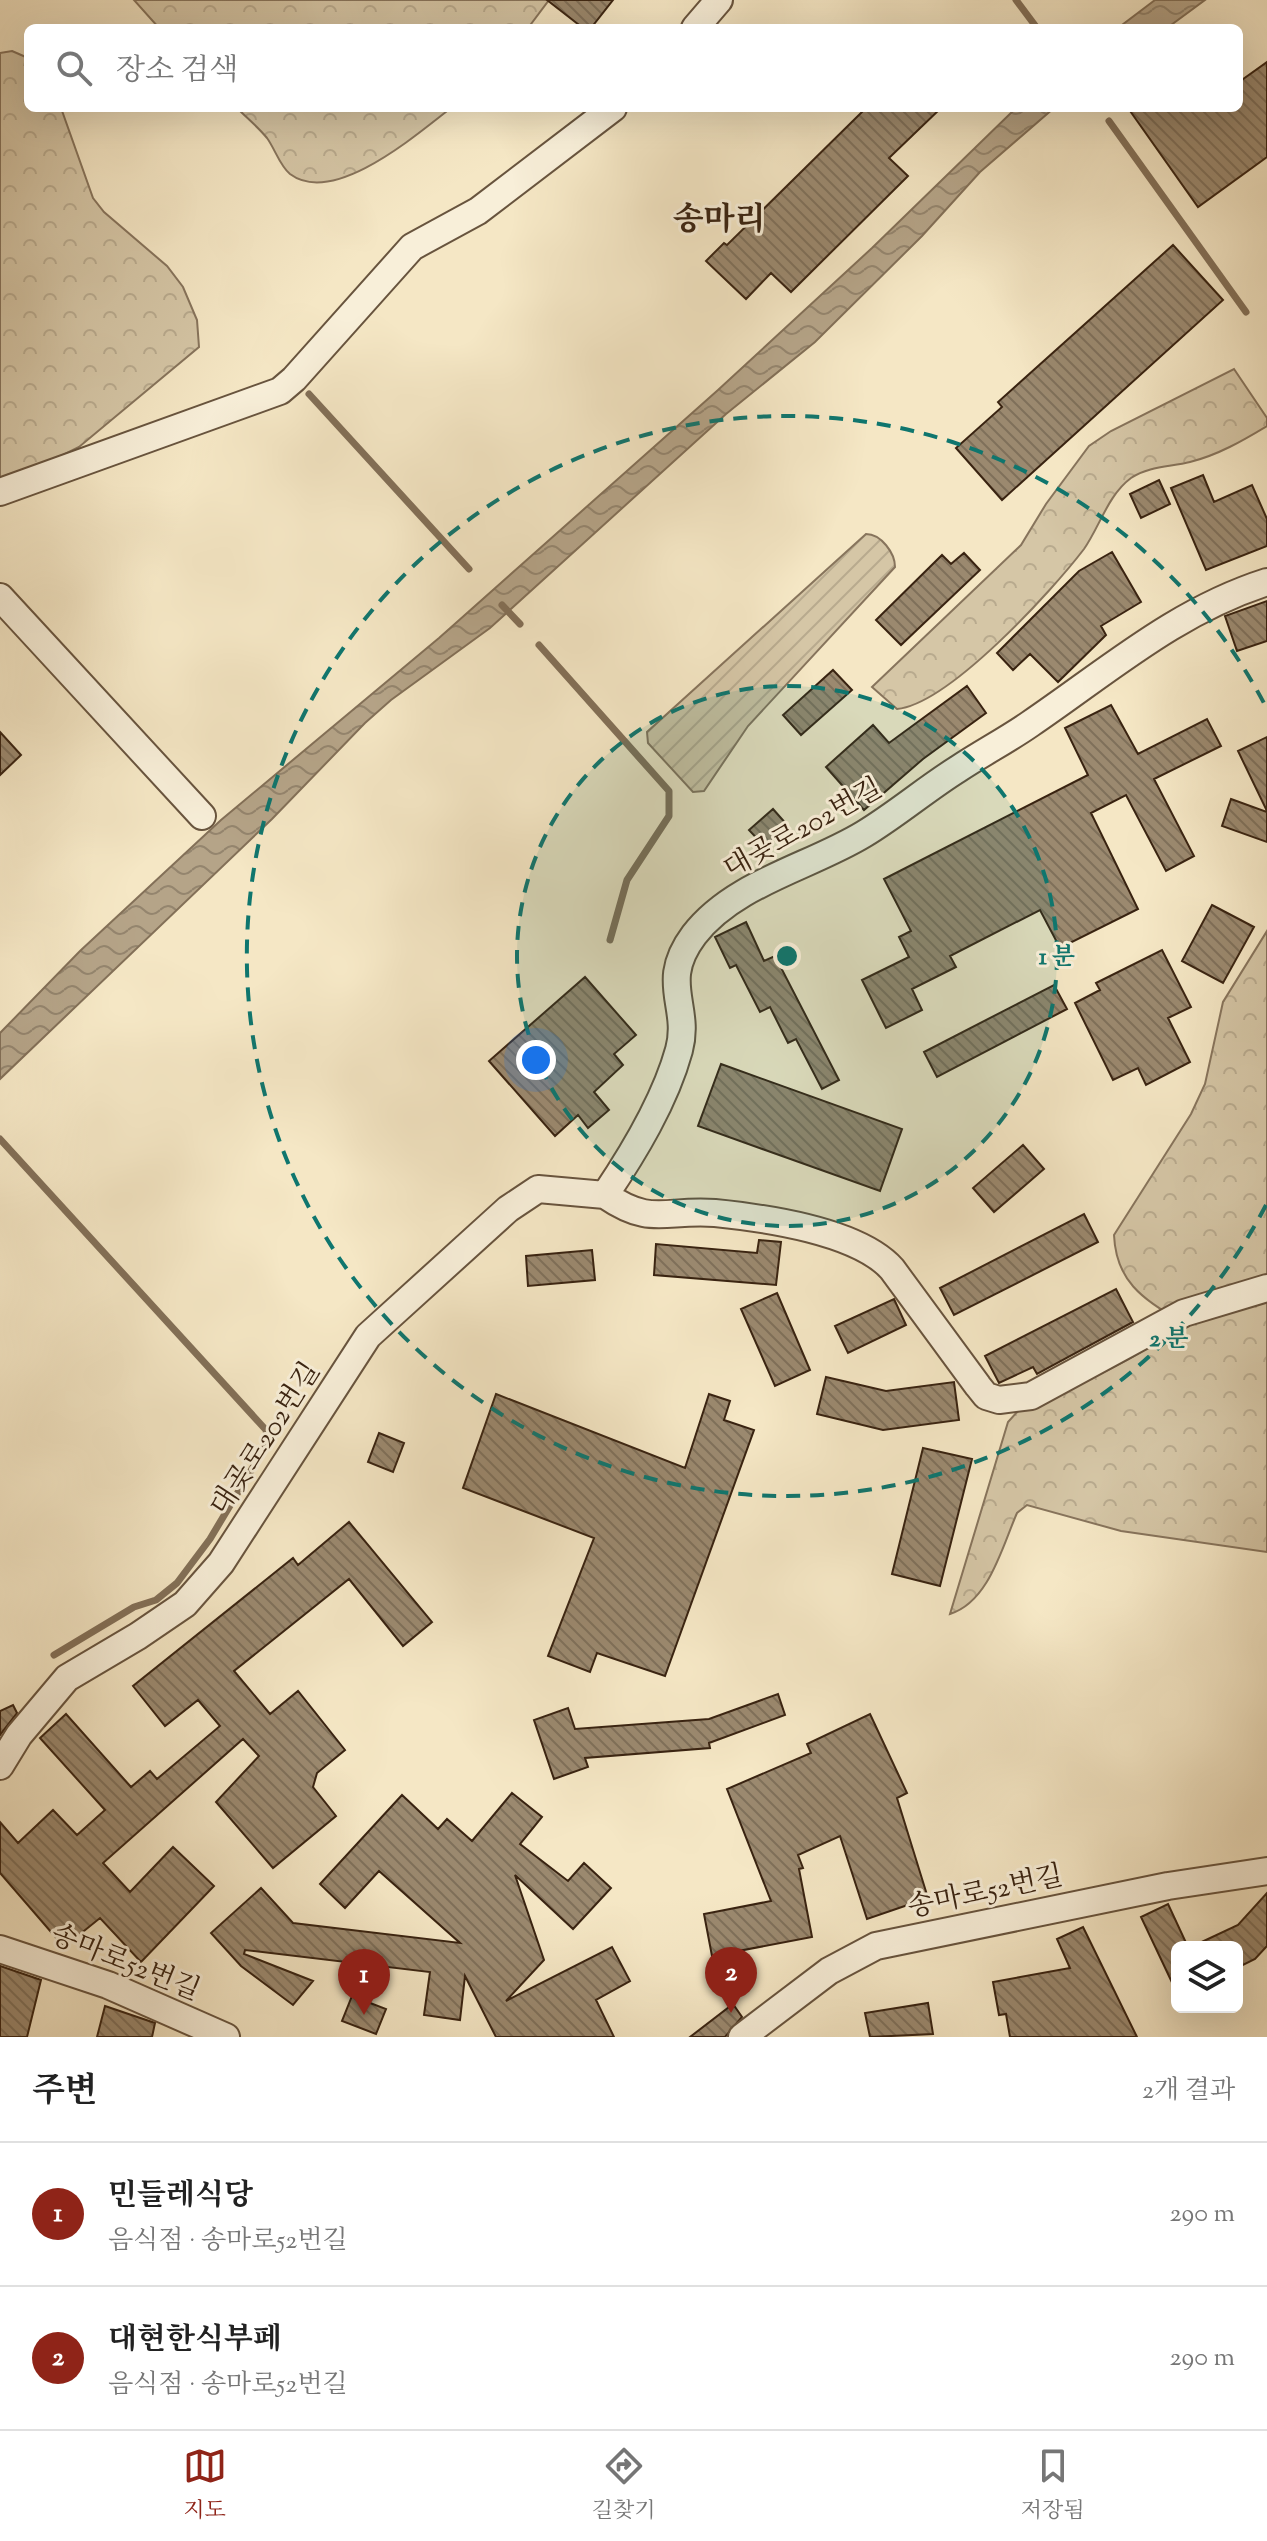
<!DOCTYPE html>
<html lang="ko">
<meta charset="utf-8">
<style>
:root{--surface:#fff;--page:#f6f6f6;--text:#222;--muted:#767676;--line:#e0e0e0;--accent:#8f2418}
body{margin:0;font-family:"Sorts Mill Goudy","Noto Serif KR",serif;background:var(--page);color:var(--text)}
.controls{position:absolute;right:24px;bottom:24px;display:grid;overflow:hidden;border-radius:12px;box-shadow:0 8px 32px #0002}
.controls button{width:72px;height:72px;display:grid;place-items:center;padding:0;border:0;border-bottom:2px solid var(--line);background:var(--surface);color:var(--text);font:40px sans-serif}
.you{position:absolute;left:536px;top:1060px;width:28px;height:28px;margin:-20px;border:6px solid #fff;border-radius:50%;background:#1a73e8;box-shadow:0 0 0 12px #1a73e833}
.badge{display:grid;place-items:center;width:52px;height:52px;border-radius:50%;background:var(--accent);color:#fff;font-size:26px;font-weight:700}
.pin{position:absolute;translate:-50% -66px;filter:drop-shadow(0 2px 4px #0008)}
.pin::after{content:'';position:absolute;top:42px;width:28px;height:24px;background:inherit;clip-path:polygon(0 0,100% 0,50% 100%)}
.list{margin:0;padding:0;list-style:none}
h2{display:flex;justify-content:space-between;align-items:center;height:104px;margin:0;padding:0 32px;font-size:34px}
h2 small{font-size:26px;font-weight:400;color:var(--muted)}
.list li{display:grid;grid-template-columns:52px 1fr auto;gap:24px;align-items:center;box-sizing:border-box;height:144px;padding:0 32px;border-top:2px solid var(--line)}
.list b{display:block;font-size:30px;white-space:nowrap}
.list p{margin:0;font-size:26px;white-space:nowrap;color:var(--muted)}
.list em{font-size:26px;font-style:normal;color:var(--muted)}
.icon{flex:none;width:44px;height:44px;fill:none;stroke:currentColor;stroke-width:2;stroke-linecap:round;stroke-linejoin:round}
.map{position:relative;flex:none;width:1267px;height:2037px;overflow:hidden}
.search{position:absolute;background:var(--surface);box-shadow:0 8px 32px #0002;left:24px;right:24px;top:24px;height:88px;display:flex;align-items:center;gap:20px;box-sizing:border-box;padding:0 28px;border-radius:12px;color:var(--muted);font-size:30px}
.sheet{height:392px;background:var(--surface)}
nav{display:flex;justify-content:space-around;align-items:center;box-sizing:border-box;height:112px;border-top:2px solid var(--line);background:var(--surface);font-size:22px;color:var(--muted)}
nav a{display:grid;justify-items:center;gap:4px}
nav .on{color:var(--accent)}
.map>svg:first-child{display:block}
.forest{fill:url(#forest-crowns);stroke:#87745c;stroke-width:2}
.garden{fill:url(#garden-furrows);stroke:#87745c;stroke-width:2}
.water{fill:url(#water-waves);stroke:#837058;stroke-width:2}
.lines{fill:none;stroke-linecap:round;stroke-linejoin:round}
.stream{stroke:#837058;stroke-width:7}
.building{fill:url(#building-back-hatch);stroke:#392311;stroke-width:2}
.minor-casing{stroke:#68543e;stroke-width:30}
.minor{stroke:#f8efd9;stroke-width:26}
.ring{fill:none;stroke:#0f766e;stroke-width:4;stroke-dasharray:14 10}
.labels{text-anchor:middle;stroke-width:6;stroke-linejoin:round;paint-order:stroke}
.street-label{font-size:28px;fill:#392311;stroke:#f8efd9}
.quarter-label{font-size:32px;font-weight:bold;fill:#392311;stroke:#f8efd9}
.centre{fill:#0f766e;stroke:#f8efd9;stroke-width:4}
.ring-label{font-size:24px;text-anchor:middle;font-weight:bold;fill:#0f766e;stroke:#f8efd9;stroke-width:6;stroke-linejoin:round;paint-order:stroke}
</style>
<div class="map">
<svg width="1267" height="2037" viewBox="0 0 1267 2037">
<defs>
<pattern id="forest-crowns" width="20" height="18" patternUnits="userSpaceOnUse" patternTransform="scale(2)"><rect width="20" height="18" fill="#d5c6a6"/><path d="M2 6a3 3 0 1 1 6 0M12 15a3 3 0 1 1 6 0" fill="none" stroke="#b8aa8e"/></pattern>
<pattern id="garden-furrows" width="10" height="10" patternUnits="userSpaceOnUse" patternTransform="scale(2)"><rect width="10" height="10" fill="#d5c6a6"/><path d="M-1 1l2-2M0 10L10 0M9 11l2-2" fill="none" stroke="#b8aa8e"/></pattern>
<pattern id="water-waves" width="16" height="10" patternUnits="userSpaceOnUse" patternTransform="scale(2)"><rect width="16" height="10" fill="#b5a488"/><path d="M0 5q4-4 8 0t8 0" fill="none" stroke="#94856e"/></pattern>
<pattern id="building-back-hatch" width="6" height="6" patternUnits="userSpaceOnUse" patternTransform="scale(2)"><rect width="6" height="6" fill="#9b896f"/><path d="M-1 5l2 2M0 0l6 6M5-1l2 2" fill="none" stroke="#7f705a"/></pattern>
</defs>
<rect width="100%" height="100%" fill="#f5e7c5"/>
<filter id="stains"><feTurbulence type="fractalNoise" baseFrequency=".0025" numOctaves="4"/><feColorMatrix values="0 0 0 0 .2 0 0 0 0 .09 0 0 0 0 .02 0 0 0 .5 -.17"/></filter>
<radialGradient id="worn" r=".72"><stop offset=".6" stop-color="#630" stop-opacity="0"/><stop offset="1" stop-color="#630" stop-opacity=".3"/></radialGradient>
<path class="forest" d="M134 0H549L528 28H159Z
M12 51 28 58V108H61L93 198 104 212 167 266 183 287 197 320 199 347 79 447 47 463 0 479V53Z
M237 108H451C417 134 334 207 290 174 280 166 275 149 267 138 258 127 247 118 237 108Z
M1234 369 1267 418V426C1242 441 1218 455 1190 462 1170 467 1149 466 1131 478 1108 495 1100 526 1084 549 1052 591 949 704 897 709L872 687 1021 545 1046 504 1089 446 1111 431Z
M1267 931V1552L1121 1531 1027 1505 1017 1513C1002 1547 989 1602 950 1614L1008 1422 1019 1410C1056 1394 1161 1352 1178 1320 1142 1298 1116 1281 1114 1235L1191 1114 1205 1084 1223 1002Z"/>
<path class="garden" d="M866 534C881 534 895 553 895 567L748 726 704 791 693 792 648 743 647 732Z"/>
<path class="water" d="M1155 0H1205L1167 28H1118Z
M1016 108H1054L980 172 922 236 815 342 726 414 490 628 391 700 365 723 272 819 0 1079V1033L80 951 221 820 439 638 718 390 872 248Z"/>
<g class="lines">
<path class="stream" d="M1016 0 1037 28
M1109 121 1246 312
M309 394 469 569
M502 605 520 624
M539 645 669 791V816L627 880 610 940
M0 1139 266 1430 268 1442 210 1539 177 1583 156 1600 134 1607 54 1655"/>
</g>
<path class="building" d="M547 0H613L591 28H583Z
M1267 62V157L1198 207 1128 108H1239V82Z
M866 108H941L889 158 908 176 791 292 771 273 746 299 706 261 724 243 727 245Z
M1173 245 1223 300 1002 500 956 448 1002 407 998 402Z
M1203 475 1214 502 1252 485 1267 519V546L1206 570 1171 488Z
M1159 480 1170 504 1141 518 1130 494Z
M1112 552 1141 602 1101 626 1106 635 1058 682 1030 654 1013 670 997 653 1079 571Z
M964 553 980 570 901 645 876 620 942 555 951 564Z
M1267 601V641L1237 651 1225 616Z
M833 670 852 690 801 735 783 715Z
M967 686 986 713 923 759 864 810 826 767 873 725 889 743Z
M1111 705 1138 754 1207 719 1221 746 1154 779 1194 856 1166 871 1126 795 1091 813 1138 909 1060 948 1040 910 950 956 956 967 912 989 922 1010 886 1028 862 980 909 957 899 937 911 931 884 879 1088 775 1065 728Z
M0 732 21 755 0 775Z
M1267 737V811L1238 751Z
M1231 799 1267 812V842L1222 826Z
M773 809 788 826 764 846 749 830Z
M1212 905 1254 927 1223 983 1182 961Z
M746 922 764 961 775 956 839 1080 822 1089 796 1039 788 1043 770 1007 760 1012 736 965 730 968 715 937Z
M1162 950 1191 1007 1168 1018 1190 1062 1146 1085 1138 1068 1113 1080 1075 1003 1100 990 1096 983Z
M585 977 636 1035 614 1054 623 1065 594 1092 609 1110 588 1128 578 1115 555 1136 489 1061Z
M1054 985 1067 1009 937 1077 924 1052Z
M721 1064 902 1129 880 1191 698 1126Z
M1023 1145 1044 1169 994 1212 973 1188Z
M1084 1214 1098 1242 954 1315 940 1288Z
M759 1240 781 1242 776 1285 654 1275 656 1244 757 1253Z
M592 1250 595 1280 528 1286 526 1256Z
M1116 1289 1133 1322 1037 1374 1033 1367 999 1383 985 1356Z
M777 1293 810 1370 775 1386 741 1309Z
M894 1299 906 1325 848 1353 835 1326Z
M826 1377 886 1391 954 1382 959 1420 883 1430 817 1414Z
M496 1394 685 1468 709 1394 730 1401 724 1420 754 1430 665 1676 597 1653 590 1672 548 1656 594 1538 463 1488Z
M379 1433 404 1443 393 1472 368 1462Z
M923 1448 972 1459 940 1586 892 1574Z
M349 1522 432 1622 403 1646 349 1579 234 1671 270 1714 298 1691 345 1750 317 1773 313 1787 336 1816 273 1868 216 1802 259 1756 243 1739 103 1863 130 1892 173 1847 214 1886 141 1962 100 1918 64 1947 0 1873V1822L18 1843 53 1810 77 1835 105 1810 40 1738 66 1714 131 1787 150 1771 157 1779 220 1726 198 1700 165 1726 133 1686 293 1558 298 1565Z
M778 1694 785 1715 709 1743 710 1748 585 1758 588 1767 554 1779 534 1720 568 1708 575 1729 709 1719Z
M13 1705 17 1713 0 1735V1711Z
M870 1714 907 1793 897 1798 928 1898 867 1919 840 1836 798 1855 803 1868 799 1869 812 1937 712 1956 704 1914 771 1901 727 1789 811 1753 807 1744Z
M512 1793 542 1817 520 1844 568 1881 584 1863 611 1888 573 1929 515 1875 544 1960 506 2001 612 1947 630 1981 596 2000 614 2037H496L465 1976 460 2020 424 2015 430 1972 245 1950 244 1954 313 1981 293 2005 241 1966 211 1933 261 1888 293 1923 460 1943 379 1871 345 1908 320 1884 402 1795 438 1829 447 1819 472 1841Z
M1267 1893V1946L1255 1959 1237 1968V1947H1191L1238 1925Z
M1168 1904 1188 1947H1177V1993L1141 1917Z
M1083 1927 1137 2037H1010L1006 2014 999 2015 993 1982 1070 1968 1057 1939Z
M0 1966 41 1980 27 2037H0Z
M352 1996 386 2009 376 2034 342 2021Z
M928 2003 933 2034 870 2037 865 2013Z
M733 2004 742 2017 725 2037H690Z
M105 2006 155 2023 152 2037H97Z"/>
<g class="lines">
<defs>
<path id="minor" d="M695 28 719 0
M0 492 280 391 294 379 412 247 478 211 613 108
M0 597 202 816
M605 1195C652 1227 664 1209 715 1213 765 1218 858 1231 892 1269L978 1386 986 1396 999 1400 1031 1396 1184 1313 1267 1288
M0 1766 19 1735 67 1678 138 1636 185 1604 221 1563 368 1336 508 1209 538 1189 605 1195C634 1152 665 1101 679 1050 691 1005 658 983 694 935 734 883 810 867 864 834 897 814 926 789 958 769 982 753 1007 740 1030 724 1108 671 1176 611 1267 582
M0 1949 108 1985 226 2037
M742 2037 829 1971 876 1946 1168 1886 1267 1871"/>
</defs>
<use href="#minor" class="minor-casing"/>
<use href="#minor" class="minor"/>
</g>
<circle cx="787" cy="956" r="270" fill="#0f766e" fill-opacity=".12"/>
<g class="ring">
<circle cx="787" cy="956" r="270"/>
<path d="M1266 1205A540 540 0 1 1 1266 707"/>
</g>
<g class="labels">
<g class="street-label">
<text transform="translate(802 827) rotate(-29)" y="10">대곶로202번길</text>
<text transform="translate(264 1438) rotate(-57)" y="10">대곶로202번길</text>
<text transform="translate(985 1890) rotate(-12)" y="10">송마로52번길</text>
<text transform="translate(126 1961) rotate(22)" y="10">송마로52번길</text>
</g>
<g class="quarter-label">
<text x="719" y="229">송마리</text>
</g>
</g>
<circle cx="787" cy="956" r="12" class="centre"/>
<g class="ring-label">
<text x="1057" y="964">1 분</text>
<text x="1169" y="1346">2 분</text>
</g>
<rect width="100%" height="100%" filter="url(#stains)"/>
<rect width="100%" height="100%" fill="url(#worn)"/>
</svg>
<div class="controls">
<button><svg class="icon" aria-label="layers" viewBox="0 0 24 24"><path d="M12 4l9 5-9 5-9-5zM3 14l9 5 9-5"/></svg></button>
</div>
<div class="you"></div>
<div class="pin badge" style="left:364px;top:2015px">1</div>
<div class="pin badge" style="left:731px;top:2013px">2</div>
<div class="search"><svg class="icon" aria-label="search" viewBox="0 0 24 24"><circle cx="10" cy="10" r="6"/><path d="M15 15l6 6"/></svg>장소 검색</div>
</div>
<section class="sheet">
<h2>주변<small>2개 결과</small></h2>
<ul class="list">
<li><span class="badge">1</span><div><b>민들레식당</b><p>음식점 · 송마로52번길</p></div><em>290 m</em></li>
<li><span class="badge">2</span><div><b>대현한식부페</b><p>음식점 · 송마로52번길</p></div><em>290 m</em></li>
</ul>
</section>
<nav>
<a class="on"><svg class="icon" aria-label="map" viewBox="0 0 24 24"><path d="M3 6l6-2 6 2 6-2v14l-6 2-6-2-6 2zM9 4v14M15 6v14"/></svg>지도</a>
<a><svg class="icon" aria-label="directions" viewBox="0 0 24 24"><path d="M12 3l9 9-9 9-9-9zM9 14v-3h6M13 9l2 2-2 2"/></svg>길찾기</a>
<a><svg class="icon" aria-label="saved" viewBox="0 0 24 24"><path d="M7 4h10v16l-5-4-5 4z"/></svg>저장됨</a>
</nav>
